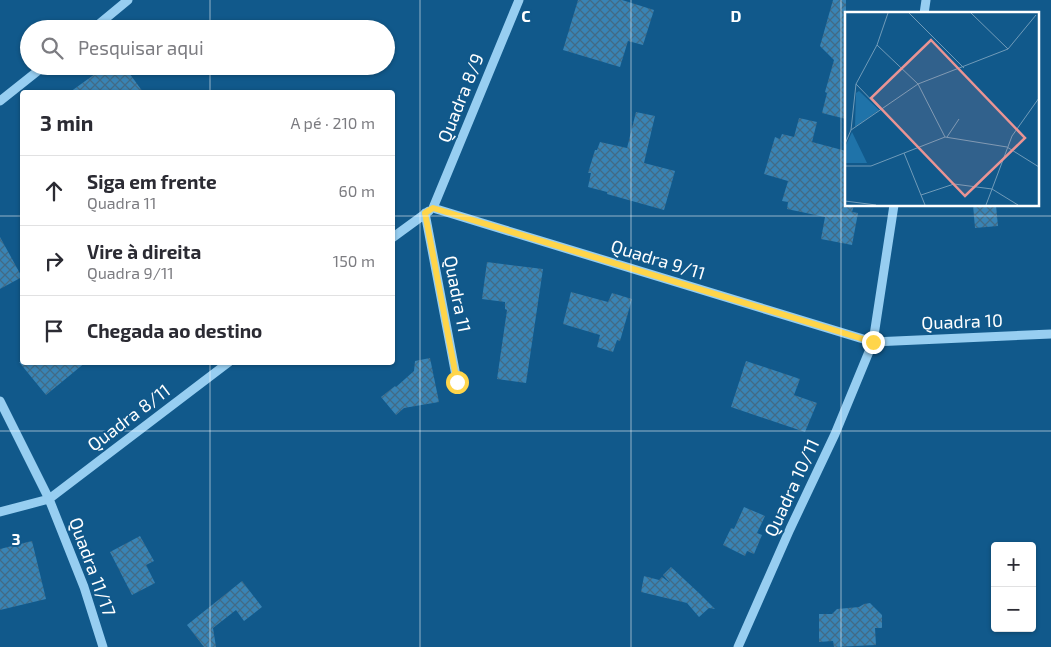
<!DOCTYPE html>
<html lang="pt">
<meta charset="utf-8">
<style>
:root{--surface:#fff;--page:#f7f7f7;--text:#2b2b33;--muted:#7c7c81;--line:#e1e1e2}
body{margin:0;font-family:"Exo 2",sans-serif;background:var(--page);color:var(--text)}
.controls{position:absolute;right:15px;bottom:15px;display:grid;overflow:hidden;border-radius:5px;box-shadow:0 1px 4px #0004}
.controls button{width:45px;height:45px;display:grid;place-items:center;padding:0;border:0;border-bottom:1px solid var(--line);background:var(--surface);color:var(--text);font:25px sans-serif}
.stop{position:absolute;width:15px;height:15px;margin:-11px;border:4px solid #ffd54a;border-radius:50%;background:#fff}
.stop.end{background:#ffd54a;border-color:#fff;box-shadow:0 1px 5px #0008}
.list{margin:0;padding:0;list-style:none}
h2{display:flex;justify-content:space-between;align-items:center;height:65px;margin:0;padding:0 20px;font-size:21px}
h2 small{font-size:16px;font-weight:400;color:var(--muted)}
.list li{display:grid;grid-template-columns:32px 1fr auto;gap:15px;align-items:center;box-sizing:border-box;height:70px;padding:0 20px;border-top:1px solid var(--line)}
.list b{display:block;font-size:19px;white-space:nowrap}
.list p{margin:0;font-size:16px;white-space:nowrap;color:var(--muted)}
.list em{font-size:16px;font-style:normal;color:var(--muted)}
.icon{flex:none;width:28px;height:28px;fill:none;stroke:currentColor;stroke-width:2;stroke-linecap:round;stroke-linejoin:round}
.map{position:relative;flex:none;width:1051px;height:647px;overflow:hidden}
.search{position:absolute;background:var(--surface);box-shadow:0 1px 4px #0004;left:20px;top:20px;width:375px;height:55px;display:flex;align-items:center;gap:12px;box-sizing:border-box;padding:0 18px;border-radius:28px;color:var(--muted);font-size:19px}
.panel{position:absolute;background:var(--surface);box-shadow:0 1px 4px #0004;left:20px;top:90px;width:375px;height:275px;border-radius:5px}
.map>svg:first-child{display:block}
.building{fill:url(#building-cross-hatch)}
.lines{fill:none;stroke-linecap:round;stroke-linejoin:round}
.minor{stroke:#97cef1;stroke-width:9}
.route{stroke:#ffd54a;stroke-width:6}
.grid{fill:none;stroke:#fff;stroke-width:1;stroke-opacity:0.55}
.labels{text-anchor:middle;stroke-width:4;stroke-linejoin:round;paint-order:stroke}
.street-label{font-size:18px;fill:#fff;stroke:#11598b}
.inset-road{fill:none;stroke:#709bb9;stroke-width:1}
.view{fill:#ea9494;fill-opacity:0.15;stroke:#ea9494;stroke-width:2.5}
.inset-edge{fill:none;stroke:#fff;stroke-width:2.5}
.grid-label{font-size:16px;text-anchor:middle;font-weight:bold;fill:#fff;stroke:#11598b;stroke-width:4;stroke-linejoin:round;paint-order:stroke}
</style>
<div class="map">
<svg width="1051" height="647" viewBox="0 0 1051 647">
<defs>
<pattern id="building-cross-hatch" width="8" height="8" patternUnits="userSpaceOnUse" patternTransform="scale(1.25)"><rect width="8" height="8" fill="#3984b5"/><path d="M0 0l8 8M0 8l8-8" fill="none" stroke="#426b86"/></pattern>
</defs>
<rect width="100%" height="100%" fill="#11598b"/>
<path class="building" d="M578 0H622L654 10 643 45 628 41 620 67 563 50Z
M833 0H846V119L822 113 827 93 825 92 834 60 820 46Z
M106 66H124L143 92H70Z
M636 112 655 116 644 163 675 171 664 210 607 194V192L588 187 591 173H588L595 150H597L600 142 627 148Z
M799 118 817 122 812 142 846 151V205H854L852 212 858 213 852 245 821 239 825 217 787 209 788 202 782 201 788 181 764 174 775 137 780 139 782 134 794 137Z
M973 205H996L998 226 975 228Z
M0 237 22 277 0 289Z
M487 262 543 269 526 383 497 379 507 310 505 309V302L482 299Z
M571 292 608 302 612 293 632 299 620 341 617 340 613 352 597 347 600 335 563 324Z
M430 358 439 402 404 408 396 415 381 397 395 386 396 387 414 371 415 361Z
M746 361 800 379 794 395 817 403 805 432 731 407Z
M19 362H86L46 395Z
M744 507 765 516 757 533 762 535 754 554 747 551 745 556 723 545 731 528 734 529Z
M140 536 154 561 146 565 155 583 132 595 110 552Z
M32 541 46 599 0 610V549Z
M671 567 700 594 715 609 709 608 699 617 687 603 641 592 644 576 659 580 662 577 670 583 663 575Z
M242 581 262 607 244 621 236 610 213 628 216 647H204L187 625Z
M870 603 882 615V628H875L876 645 834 647 833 641 819 642V614H832L837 609 859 607 864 604Z"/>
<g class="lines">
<path class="minor" d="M924 14 926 0
M93 29 128 0
M0 101 44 66
M433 208 873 342 1051 334
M433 208 519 0
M425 213 457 381
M392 238 429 211
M0 401 49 499 84 587 103 647
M0 512 49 499 229 362
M738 647 790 529 835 434 873 342 894 205"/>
</g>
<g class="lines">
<path class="route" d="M457 382 425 213 433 208 873 342"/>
</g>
<path class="grid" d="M210 0V29M420 0V647M631 0V647M841 0V647M210 66V92M0 216H22M392 216H1051M210 362V647M0 431H1051"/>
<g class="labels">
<g class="street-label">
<text transform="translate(461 98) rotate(-68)" y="6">Quadra 8/9</text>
<text transform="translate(658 260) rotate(17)" y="6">Quadra 9/11</text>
<text transform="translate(457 294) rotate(79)" y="6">Quadra 11</text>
<text transform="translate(962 322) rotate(-2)" y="6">Quadra 10</text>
<text transform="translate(129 418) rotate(-37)" y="6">Quadra 8/11</text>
<text transform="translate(792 488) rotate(-65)" y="6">Quadra 10/11</text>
<text transform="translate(92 567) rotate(70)" y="6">Quadra 11/17</text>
</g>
</g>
<g transform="translate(845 12)">
<rect width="194" height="194" fill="#11598b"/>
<path d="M14 79 34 98 10 115 11 81ZM7 120 22 151H0V135Z" fill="#1f73a9"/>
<path class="inset-road" d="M64 1 119 56M126 1 163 37M32 33 73 72 100 125M11 72 36 98M6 118 73 72 163 37 191 3M100 125 162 135 194 155M102 125 114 107M0 132 6 118 11 72 32 33 43 1M59 141 80 193M0 154H26L100 125M76 183 109 172 147 177 173 193M0 189 31 193M141 193 167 124 194 86"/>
<path class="view" d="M86 28 180 126 120 184 26 86Z"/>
<rect width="194" height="194" class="inset-edge"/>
</g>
<g class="grid-label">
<text x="526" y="22">C</text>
<text x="736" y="22">D</text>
<text x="16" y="545">3</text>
</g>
</svg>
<div class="controls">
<button>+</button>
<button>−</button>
</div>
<div class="stop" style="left:457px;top:382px"></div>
<div class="stop end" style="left:873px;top:342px"></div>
<div class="search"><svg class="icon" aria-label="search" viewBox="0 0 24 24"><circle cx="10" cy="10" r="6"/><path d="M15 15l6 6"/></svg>Pesquisar aqui</div>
<section class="panel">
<h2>3 min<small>A pé · 210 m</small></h2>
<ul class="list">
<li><svg class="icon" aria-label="ahead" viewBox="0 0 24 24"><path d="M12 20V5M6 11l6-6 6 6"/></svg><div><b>Siga em frente</b><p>Quadra 11</p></div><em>60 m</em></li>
<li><svg class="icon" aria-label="right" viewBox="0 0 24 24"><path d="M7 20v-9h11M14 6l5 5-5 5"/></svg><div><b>Vire à direita</b><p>Quadra 9/11</p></div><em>150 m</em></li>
<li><svg class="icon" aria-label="arrive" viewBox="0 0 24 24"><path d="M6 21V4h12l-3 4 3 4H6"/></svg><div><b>Chegada ao destino</b></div></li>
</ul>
</section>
</div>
